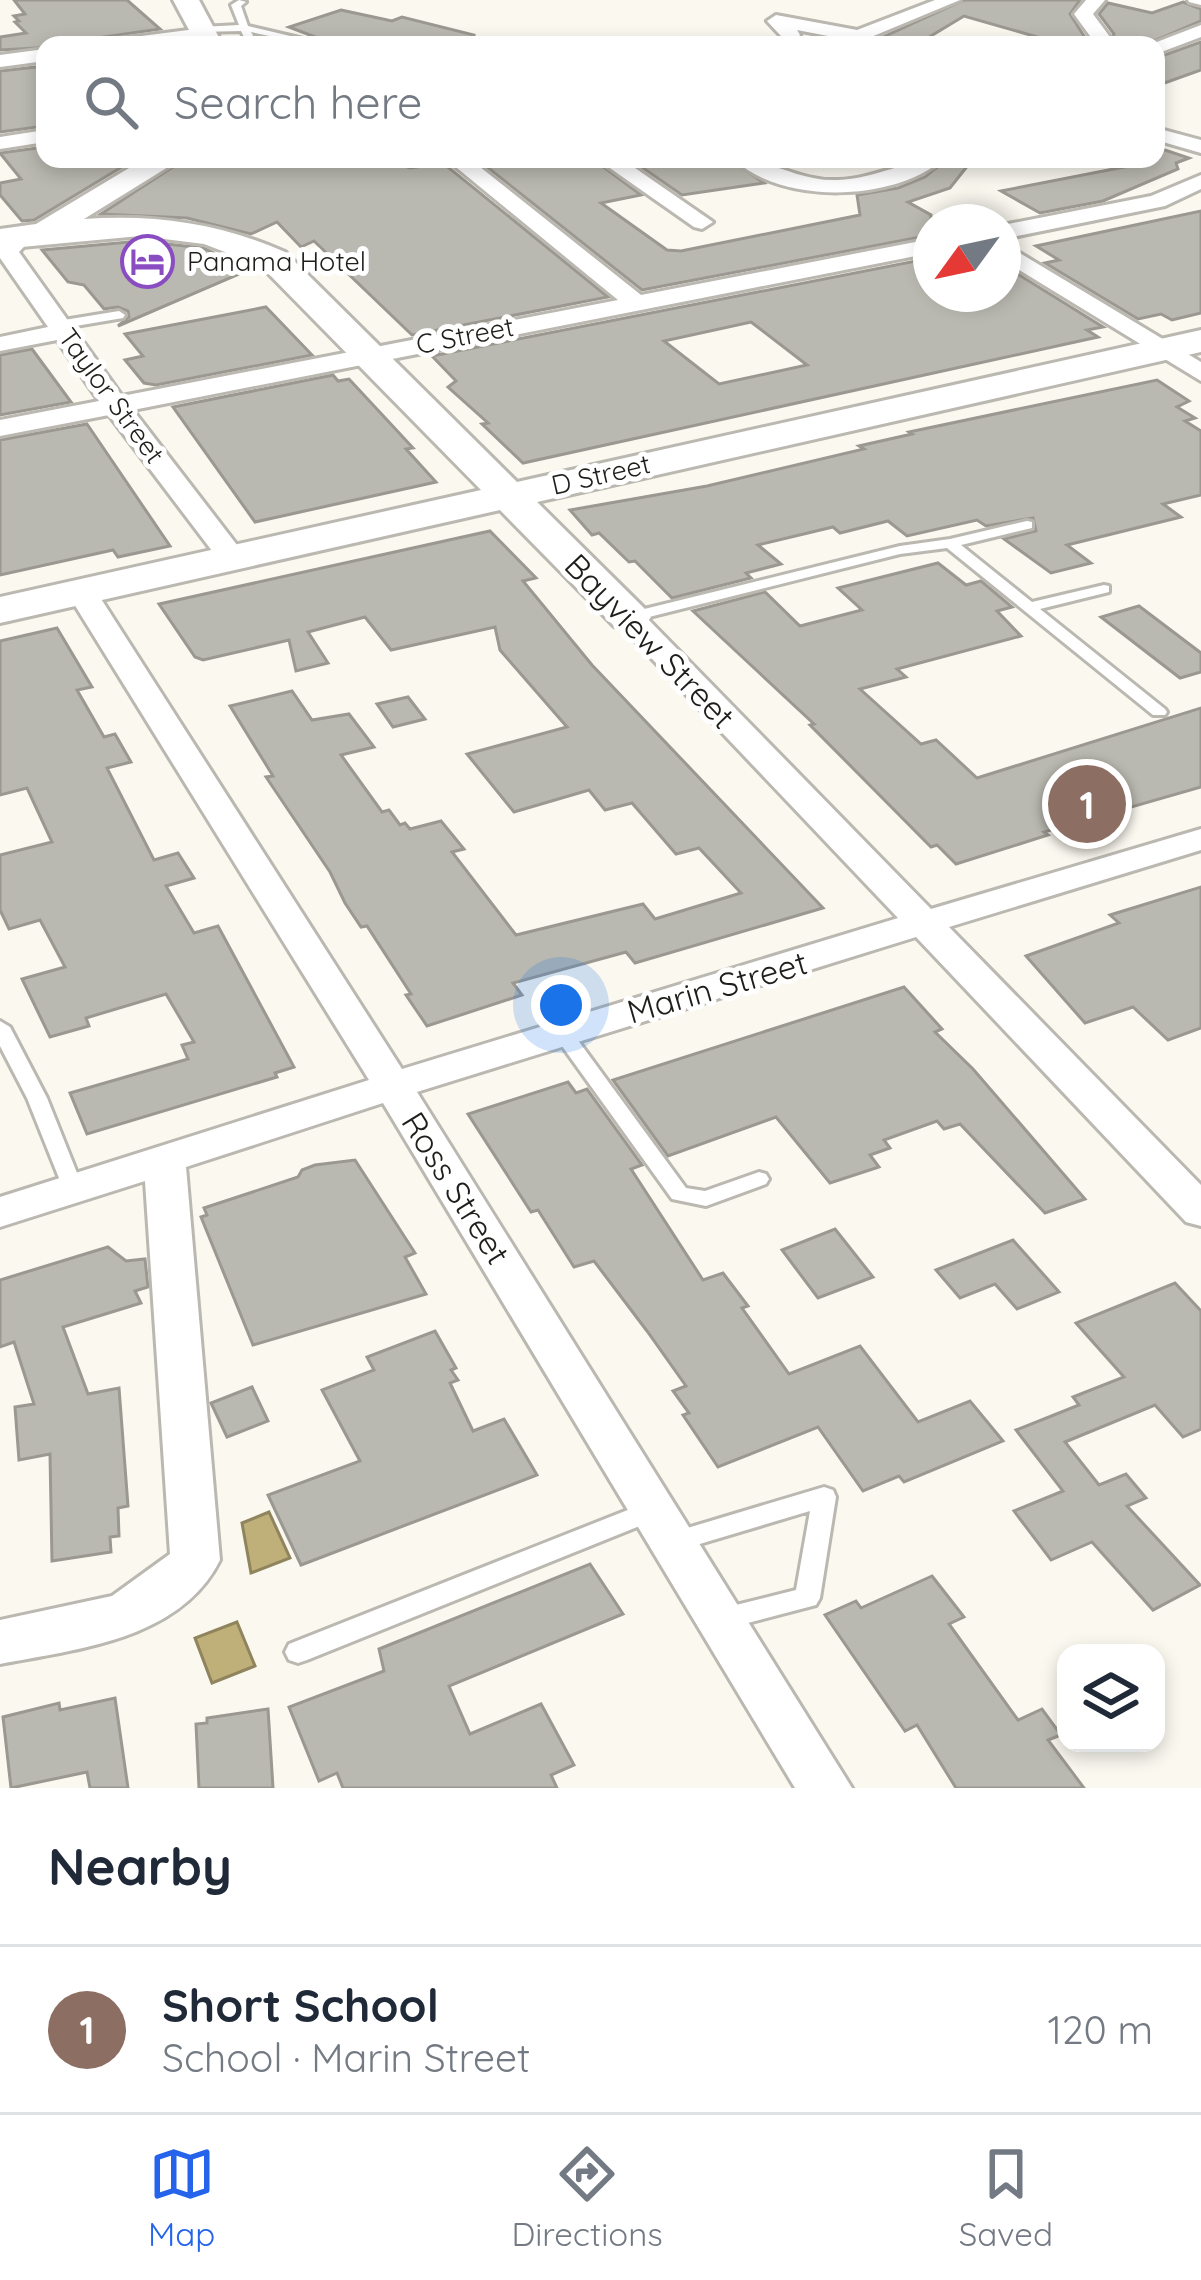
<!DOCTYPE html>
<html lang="en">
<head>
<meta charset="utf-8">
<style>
	:root { --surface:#fff; --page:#f6f6f7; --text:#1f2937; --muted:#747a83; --line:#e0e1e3; --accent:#2563eb }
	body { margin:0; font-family:Quicksand,sans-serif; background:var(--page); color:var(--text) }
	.controls { position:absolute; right:36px; bottom:36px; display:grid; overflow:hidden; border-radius:24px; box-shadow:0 6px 18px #0003 }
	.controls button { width:108px; height:108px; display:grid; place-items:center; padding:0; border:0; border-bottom:3px solid var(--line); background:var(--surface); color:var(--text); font:60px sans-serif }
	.compass { position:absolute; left:913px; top:204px; width:108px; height:108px; border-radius:50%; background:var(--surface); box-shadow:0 6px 18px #0003; rotate:237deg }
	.you { position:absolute; left:561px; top:1005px; width:42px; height:42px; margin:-30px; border:9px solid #fff; border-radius:50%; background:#1a73e8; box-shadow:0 0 0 18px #1a73e833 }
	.badge { display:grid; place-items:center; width:78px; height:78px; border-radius:50%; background:var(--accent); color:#fff; font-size:39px; font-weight:700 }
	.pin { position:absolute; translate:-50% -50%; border:6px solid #fff; box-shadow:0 3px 12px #0006 }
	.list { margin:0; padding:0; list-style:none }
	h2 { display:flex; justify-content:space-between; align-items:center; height:156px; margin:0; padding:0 48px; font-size:51px }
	h2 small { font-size:39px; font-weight:400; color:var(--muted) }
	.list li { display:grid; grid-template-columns:78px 1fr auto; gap:36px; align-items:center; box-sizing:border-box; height:168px; padding:0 48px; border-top:3px solid var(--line) }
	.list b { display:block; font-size:45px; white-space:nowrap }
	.list p { margin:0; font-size:39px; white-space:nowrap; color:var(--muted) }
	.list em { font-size:39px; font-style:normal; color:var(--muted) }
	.icon { flex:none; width:66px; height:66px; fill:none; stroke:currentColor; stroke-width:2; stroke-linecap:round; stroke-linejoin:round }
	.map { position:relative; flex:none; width:1201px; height:1788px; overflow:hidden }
	.search { position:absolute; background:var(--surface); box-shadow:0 6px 18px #0003; left:36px; right:36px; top:36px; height:132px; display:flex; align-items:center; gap:30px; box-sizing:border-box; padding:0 42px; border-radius:24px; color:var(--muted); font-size:45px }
	.sheet { height:324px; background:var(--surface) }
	nav { display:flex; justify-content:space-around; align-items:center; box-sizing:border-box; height:168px; border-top:3px solid var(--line); background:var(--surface); font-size:33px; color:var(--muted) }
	nav a { display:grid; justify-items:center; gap:6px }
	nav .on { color:var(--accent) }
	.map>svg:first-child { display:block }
	.water { fill:#bfb079; stroke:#8f845d; stroke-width:3 }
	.building { fill:#bab9b1; stroke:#9a9890; stroke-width:3; fill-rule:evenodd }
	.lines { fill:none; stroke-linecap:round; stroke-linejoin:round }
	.lane-casing { stroke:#bab8b0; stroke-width:6 }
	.street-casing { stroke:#bab8b0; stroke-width:6 }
	.secondary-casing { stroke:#bab8b0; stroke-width:6 }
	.lane { fill:#fff; fill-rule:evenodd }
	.street { fill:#fff; fill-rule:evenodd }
	.secondary { fill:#fff; fill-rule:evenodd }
	.labels { text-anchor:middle; stroke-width:10; stroke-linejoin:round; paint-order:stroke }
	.far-poi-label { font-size:27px; fill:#1f1e1b; stroke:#fff; text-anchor:start }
	.far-street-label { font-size:27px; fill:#1f1e1b; stroke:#fff }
	.street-label { font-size:33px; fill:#1f1e1b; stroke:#fff }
</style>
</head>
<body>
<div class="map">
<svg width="1201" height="1788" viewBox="0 0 1201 1788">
	<rect width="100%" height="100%" fill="#faf8ef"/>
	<g class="water">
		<path d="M269,1512L290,1558L251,1573L242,1523Z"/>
		<path d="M237,1622L255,1666L212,1683L195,1638Z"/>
	</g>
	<g class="building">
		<path d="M14,0H127L160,29L83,40L89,45L0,50V37L26,33L15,22L19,21L14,16L25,14Z"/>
		<path d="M964,0H1080L1070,14L1084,36L1076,45H1065L964,16L916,45H876L881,38Z"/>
		<path d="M1183,2L1201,9V21L1145,45H1108L1114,34L1099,14L1108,3L1152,13Z"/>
		<path d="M341,10L392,21L402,17L474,35L472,45H336L289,27Z"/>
		<path d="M1201,42V70L1156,86V58Z"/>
		<path d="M45,66V126L0,132V71Z"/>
		<path d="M45,147V159H135L34,220L22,221L0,195V183L21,179L0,153Z"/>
		<path d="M1156,147L1189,158L1176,163L1178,169L1103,201L1040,213L1001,191L1129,166L1111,161L1115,159H1156Z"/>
		<path d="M185,159H386L410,168L443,163L608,297L412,335L314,241L301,247L277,222L251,234L187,218L101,214Z"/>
		<path d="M477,159H593L641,195L601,203L667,250L681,251L860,215L857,195L898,188L925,177L947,159H973L950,188L908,202L931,215V235L642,290Z"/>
		<path d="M630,159H730L764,183L682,195Z"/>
		<path d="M1201,211V313L1172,320L1161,314L1138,319L1045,263L1059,260L1036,246Z"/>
		<path d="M140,241L203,248L214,253L204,258L244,272L118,326L129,317L128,311L118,307L104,309L84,285L68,282L42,250Z"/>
		<path d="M931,258V294H1003V271L1011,270L1103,327L1087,330L1098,337L523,463L482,424L488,423L448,387L456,381L432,356ZM751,322L807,365L719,384L664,341Z"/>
		<path d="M266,307L312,355L156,385L144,383L125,360L143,356L125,334Z"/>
		<path d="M32,349L71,402L0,415V355Z"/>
		<path d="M333,375L338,381L349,379L413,448L406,449L436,482L255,522L173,407Z"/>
		<path d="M1157,380L1189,401L1177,407L1195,418L1185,421L1201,431V495L1163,504L1181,517L1067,545L1091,563L1051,573L1004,539L1036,531L1033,518L986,526L977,520L907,536L888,521L840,533L833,527L758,545L781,564L746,573L751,578L672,598L635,561L629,562L599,533L592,535L570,510L707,486L864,449L859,446L912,434L909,432Z"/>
		<path d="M87,424L170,546L118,557L113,550L0,575V440Z"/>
		<path d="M490,531L536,578L523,581L592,665L823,908L635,963L626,952L513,983L522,995L427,1026L406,995L411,994L367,926L361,927L345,903L330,872L266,777L273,776L230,706L292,691L312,720L349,714L374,747L341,755L382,812L389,810L400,825L405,823L410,829L441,821L464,849L452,852L516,935L643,904L655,919L741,893L699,848L676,854L632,803L605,810L589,790L514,812L467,754L567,727L500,650L495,627L391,650L365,617L308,632L328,663L296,671L289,640L203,660L195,657L159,604Z"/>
		<path d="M938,563L966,585L981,581L1012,607L997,611L1021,636L897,669L906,677L860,689L921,744L936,740L977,778L1201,708V787L1044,832L1048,835L956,864L937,845L931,847L810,725L814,724L693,611L765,592L800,626L862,610L838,588Z"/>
		<path d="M1139,606L1201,653V672L1180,678L1101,617Z"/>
		<path d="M57,628L92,687L77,690L104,737L115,734L131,762L107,768L154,860L178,853L194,878L166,886L194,933L218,926L294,1067L275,1073L277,1077L87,1134L70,1093L188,1059L182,1045L194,1042L166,994L86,1018L89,1026L50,1037L22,979L65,967L40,920L9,929L0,910V855L52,842L27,788L0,795V641Z"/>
		<path d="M408,697L425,719L393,727L377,704Z"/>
		<path d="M1201,887V1028L1168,1040L1133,1007L1085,1023L1026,956L1119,923L1110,915Z"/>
		<path d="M904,987L942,1029L935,1032L973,1069L1085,1199L1045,1213L960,1124L944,1129L937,1121L884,1140L890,1148L870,1155L879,1167L830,1183L776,1117L668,1156L613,1080Z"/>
		<path d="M568,1082L576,1093L587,1089L642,1165L631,1169L703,1280L723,1273L748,1306L742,1308L789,1374L860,1346L918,1422L970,1401L1003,1441L904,1482L899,1476L863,1491L818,1427L718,1467L683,1415L689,1413L673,1391L686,1386L647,1331L594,1261L574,1267L538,1210L531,1212L468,1114Z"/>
		<path d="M355,1160L415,1253L405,1257L426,1294L253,1345L201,1217L207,1215L204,1208L298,1177L302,1170L315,1165Z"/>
		<path d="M835,1229L873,1277L818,1298L782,1250Z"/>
		<path d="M1013,1240L1059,1292L1017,1309L995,1284L960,1298L936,1270Z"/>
		<path d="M108,1247L126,1261L145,1259L148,1287L135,1291L141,1303L63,1327L88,1394L119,1388L128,1506L118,1508L119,1536L110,1537L111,1552L52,1561L50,1454L19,1460L15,1407L34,1404L14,1342L0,1347V1280Z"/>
		<path d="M1175,1283L1201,1311V1429L1183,1437L1155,1405L1065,1442L1099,1485L1126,1474L1146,1498L1127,1506L1200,1585L1153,1610L1092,1542L1051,1560L1014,1511L1063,1491L1016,1430L1079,1405L1073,1397L1124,1377L1076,1323Z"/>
		<path d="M435,1331L456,1368L451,1370L458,1380L450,1383L473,1431L504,1419L537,1475L301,1565L268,1495L360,1461L322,1390L374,1370L367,1357Z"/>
		<path d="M252,1387L268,1421L227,1437L211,1403Z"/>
		<path d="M590,1564L623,1614L449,1686L470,1734L541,1704L574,1765L551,1775L557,1788H343L337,1773L319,1781L289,1707L384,1671L379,1649Z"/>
		<path d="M932,1576L964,1617L949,1624L1018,1720L1042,1709L1061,1735L1048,1740L1084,1788H956L917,1725L905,1731L825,1615L856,1601L861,1608Z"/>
		<path d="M115,1698L128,1788H90L87,1772L11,1788L3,1717L59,1703L60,1710Z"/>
		<path d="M268,1709L273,1788H199L196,1724L207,1723V1718Z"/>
	</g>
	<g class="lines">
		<defs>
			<g id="lane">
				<path d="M239,0L246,2L241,6L248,26L329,45H311L251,32L258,45H248L241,31L198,32L201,27L239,25L231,5Z"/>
				<path d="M1188,0H1201V5L1189,2Z"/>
				<path d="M119,311L125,315L123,318L58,329L52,325L58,321Z"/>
				<path d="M1027,521L1032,522V528L961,545L1032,602L1104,585L1109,586V592L1040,609L1165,709L1167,712L1165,715H1153L947,548L900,554L629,622L621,617L624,614L900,546L950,539Z"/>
				<path d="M0,1021L10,1027L47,1098L83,1188L80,1193H66L63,1188L27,1098L0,1046Z"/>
				<path d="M562,1026L569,1028L686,1188L705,1191L759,1172L766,1174L769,1179L766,1184L706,1206L672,1199L552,1032Z"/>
				<path d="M824,1487L833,1490L836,1497L820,1598L816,1605L721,1630L712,1627L708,1619L712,1611L796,1590L810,1511L673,1552L664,1549L661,1542L664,1535Z"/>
				<path d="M653,1500L662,1503L665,1510L662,1517L307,1660L298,1663L289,1660L285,1652L289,1644Z"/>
			</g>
			<g id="street">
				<path d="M935,0H960L859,42L797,30L800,35L793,45H775L781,36L767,21L776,15L857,30Z"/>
				<path d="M1086,0H1105L1093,14L1110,37L1102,45H1081L1090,36L1074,14Z"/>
				<path d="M1201,25V37L1156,54V45H1149Z"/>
				<path d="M204,28L213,34L211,38L162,45H109L118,39Z"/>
				<path d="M45,49V61L0,67V55Z"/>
				<path d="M1156,128L1201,140V153L1156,140Z"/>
				<path d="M45,130V142L0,149V137Z"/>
				<path d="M446,159H470L641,295L931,239V253L133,410L247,558L232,567L222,564L109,415L0,436V420L99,401L57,340L0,351V337L48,327L0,258V245L24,228L35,235L19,252L122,396L618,300Z"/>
				<path d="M597,159H622L713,222L702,229L694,227Z"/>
				<path d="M734,159C771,159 800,182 838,180C875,179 906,159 943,159C895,202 781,205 734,159Z"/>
				<path d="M1201,175V189L1165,206L1003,239V225L1151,196Z"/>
				<path d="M1003,243L1201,362V381L1003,260Z"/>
				<path d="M81,582L96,591L402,1069L898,918L618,623L614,617L618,611H640L931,909L1201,829V850L949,927L1201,1185V1226L1186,1222L916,937L417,1092L852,1788H795L383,1103L186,1167L220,1560C180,1640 77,1649 0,1664V1620L112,1596L170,1554L145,1181L0,1227V1197L369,1080L66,591Z"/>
			</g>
			<g id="secondary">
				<path d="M173,0H199L223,45H197Z"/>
				<path d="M144,159H181L84,219C154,214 220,223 285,252L517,482L1201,330V352L537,502L644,608L651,617L644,626L629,630L614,626L500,510L0,623V597L481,490L261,266L204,244L140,236L0,249V229L36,224Z"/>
			</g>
		</defs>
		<use href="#lane" class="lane-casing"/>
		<use href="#street" class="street-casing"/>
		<use href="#secondary" class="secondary-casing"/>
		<use href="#lane" class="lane"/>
		<use href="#street" class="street"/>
		<use href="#secondary" class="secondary"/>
	</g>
	<defs>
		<symbol id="hotel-ring" viewBox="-11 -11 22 22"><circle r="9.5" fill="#fff" stroke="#894cc1" stroke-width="1.5"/><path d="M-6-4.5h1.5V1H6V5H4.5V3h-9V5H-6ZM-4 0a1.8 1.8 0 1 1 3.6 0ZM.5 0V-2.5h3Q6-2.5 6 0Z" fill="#894cc1"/></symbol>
	</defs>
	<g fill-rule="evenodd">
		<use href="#hotel-ring" x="118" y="232" width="59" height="59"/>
	</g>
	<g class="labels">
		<g class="far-poi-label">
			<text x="187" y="271">Panama Hotel</text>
		</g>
		<g class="far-street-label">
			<text transform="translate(465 336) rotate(-11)" y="9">C Street</text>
			<text transform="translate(111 396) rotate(54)" y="9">Taylor Street</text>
			<text transform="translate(601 475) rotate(-13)" y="9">D Street</text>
		</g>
		<g class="street-label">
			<text transform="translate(650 641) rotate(46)" y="12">Bayview Street</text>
			<text transform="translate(717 987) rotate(-16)" y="12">Marin Street</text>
			<text transform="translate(456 1188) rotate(58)" y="12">Ross Street</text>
		</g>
	</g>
</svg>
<div class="controls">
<button><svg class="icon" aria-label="layers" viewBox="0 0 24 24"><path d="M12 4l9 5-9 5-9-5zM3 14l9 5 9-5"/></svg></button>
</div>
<svg class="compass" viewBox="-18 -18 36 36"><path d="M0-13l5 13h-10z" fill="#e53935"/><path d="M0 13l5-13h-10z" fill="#747a83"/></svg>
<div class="you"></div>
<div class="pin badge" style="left:1087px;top:804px;background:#8d6e63">1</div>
<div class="search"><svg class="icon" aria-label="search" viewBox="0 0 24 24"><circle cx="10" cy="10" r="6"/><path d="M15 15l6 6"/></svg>Search here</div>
</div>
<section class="sheet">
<h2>Nearby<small></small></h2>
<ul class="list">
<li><span class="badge" style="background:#8d6e63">1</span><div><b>Short School</b><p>School · Marin Street</p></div><em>120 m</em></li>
</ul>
</section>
<nav>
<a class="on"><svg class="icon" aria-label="map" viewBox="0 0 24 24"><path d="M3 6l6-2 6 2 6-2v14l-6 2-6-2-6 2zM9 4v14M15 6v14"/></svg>Map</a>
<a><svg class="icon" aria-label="directions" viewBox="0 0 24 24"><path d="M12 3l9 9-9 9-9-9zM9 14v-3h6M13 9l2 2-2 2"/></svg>Directions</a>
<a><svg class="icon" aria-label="saved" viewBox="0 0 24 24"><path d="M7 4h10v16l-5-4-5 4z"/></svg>Saved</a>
</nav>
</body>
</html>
